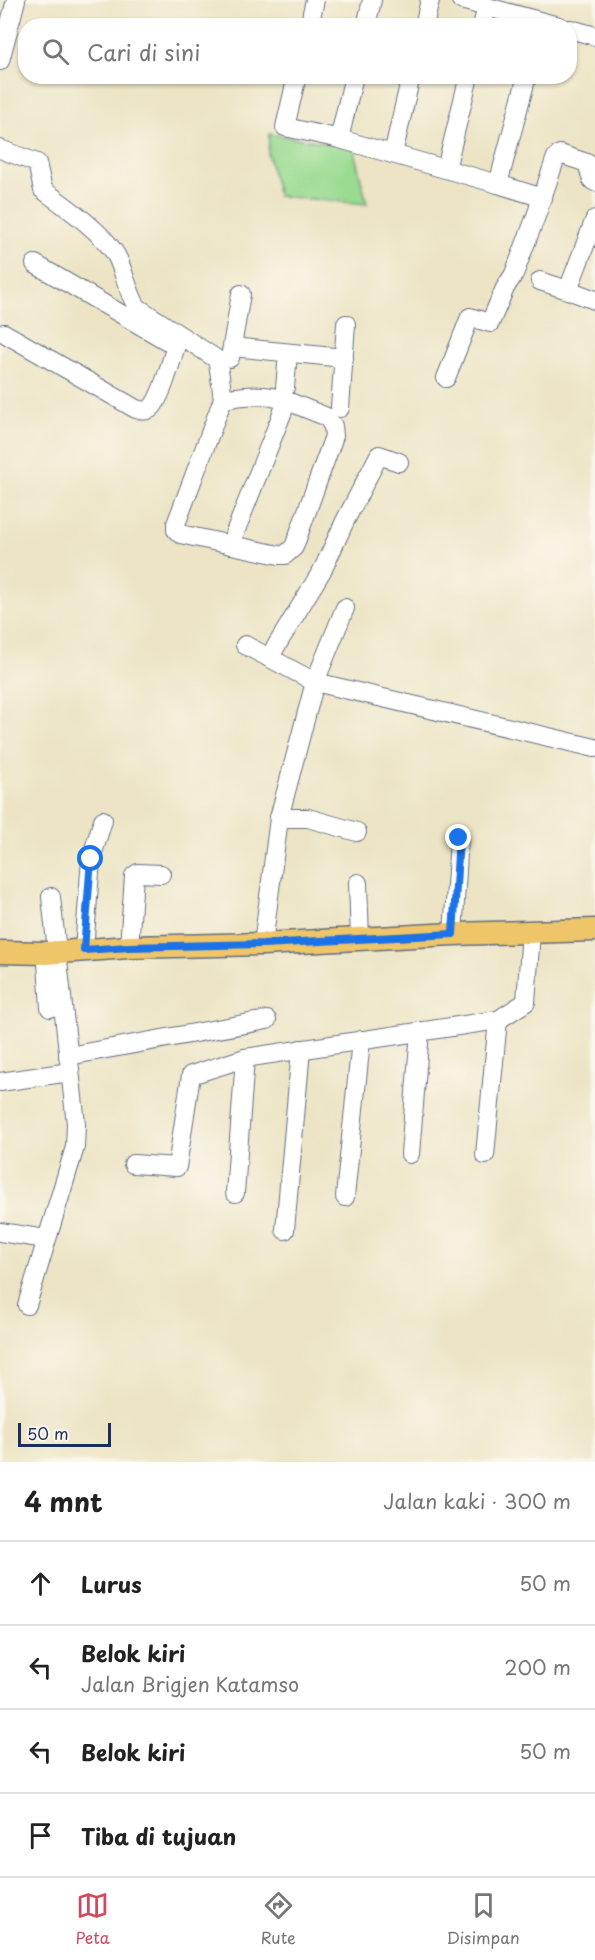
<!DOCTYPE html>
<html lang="id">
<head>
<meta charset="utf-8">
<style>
	:root { --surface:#fff; --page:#f2f2f2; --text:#222; --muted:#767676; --line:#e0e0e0; --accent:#d1495b }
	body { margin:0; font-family:"Playpen Sans",sans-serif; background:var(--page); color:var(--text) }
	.scale { position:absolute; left:18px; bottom:15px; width:93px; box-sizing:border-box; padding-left:6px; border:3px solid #1b2f5e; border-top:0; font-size:16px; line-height:21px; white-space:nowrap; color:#1b2f5e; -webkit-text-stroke:4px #fbf7ec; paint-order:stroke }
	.stop { position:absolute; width:18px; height:18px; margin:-14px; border:4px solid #1a73e8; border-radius:50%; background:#fff }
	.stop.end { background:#1a73e8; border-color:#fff; box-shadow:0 2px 6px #0008 }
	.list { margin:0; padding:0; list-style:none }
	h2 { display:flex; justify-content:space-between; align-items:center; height:78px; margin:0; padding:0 24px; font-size:26px }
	h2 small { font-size:20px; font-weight:400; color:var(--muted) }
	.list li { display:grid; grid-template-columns:39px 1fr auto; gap:18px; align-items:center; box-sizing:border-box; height:84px; padding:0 24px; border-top:2px solid var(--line) }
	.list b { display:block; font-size:22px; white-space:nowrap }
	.list p { margin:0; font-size:20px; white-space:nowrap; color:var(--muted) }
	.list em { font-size:20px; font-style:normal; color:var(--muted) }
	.icon { flex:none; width:33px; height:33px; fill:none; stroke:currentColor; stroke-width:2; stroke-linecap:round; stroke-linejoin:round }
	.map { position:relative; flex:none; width:595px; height:1462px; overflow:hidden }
	.search { position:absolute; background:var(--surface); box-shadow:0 2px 4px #0004; left:18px; right:18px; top:18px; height:66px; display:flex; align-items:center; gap:15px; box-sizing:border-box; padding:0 21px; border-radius:24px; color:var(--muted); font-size:22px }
	.sheet { height:414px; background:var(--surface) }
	nav { display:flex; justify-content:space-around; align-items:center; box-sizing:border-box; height:84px; border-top:2px solid var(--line); background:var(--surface); font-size:16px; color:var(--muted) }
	nav a { display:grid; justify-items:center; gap:3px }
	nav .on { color:var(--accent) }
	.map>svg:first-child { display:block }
	.green { fill:#9adb91; stroke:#5a8578; stroke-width:1.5 }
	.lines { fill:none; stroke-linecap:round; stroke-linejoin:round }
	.minor-casing { stroke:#646e82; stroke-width:20 }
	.major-casing { stroke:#646e82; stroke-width:25 }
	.minor { stroke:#fff; stroke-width:18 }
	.major { stroke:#eec569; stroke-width:22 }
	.route { stroke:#1a73e8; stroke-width:8 }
</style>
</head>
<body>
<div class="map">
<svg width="595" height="1462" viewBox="0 0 595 1462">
	<rect width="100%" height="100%" fill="#fbf7ec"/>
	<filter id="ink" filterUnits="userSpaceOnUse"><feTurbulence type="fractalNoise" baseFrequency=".0167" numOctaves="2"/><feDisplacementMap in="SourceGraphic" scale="12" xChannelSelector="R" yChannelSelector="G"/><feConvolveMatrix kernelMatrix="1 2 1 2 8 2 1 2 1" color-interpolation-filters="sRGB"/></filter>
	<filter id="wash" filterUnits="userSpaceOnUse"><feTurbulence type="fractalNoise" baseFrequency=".008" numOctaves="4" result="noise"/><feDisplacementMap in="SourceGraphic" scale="24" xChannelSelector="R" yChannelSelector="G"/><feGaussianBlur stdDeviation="1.35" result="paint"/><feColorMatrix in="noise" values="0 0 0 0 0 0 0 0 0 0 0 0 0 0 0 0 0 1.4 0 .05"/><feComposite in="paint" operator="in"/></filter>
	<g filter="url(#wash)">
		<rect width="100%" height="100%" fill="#ece4c4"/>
		<path class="green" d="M269,134L353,147L367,204L278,196L268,155Z"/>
	</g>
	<g filter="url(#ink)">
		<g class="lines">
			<defs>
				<g id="minor">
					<path d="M461,0L558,26"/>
					<path d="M309,26L315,0"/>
					<path d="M366,26L372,0"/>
					<path d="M424,26L430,0"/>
					<path d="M482,26L487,7"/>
					<path d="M570,29L595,36"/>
					<path d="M0,61L16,0"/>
					<path d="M297,76L285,127L336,138L340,135L354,76"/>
					<path d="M527,76L498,184L543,198"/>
					<path d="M336,138L498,184"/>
					<path d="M0,149L37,163L43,190C65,206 107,235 118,259C125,275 128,292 137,307L215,358L218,362L223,399L176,524V530L180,534L279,555H285L294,547L334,436L333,426L327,417L287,401"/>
					<path d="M393,154L411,76"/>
					<path d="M446,169L469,76"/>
					<path d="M595,219L568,290L595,300"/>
					<path d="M35,264L176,346"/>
					<path d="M540,281L568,290"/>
					<path d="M4,333L136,409C141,410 145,412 150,409C162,400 174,351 179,335"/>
					<path d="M232,347L344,358"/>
					<path d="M230,358L241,294"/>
					<path d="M446,378L470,317L490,323L505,288L514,274L536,216L556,157L560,154L587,163L592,180L595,182"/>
					<path d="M285,388L288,353"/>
					<path d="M223,399C246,395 265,393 287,401L230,545"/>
					<path d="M340,408L346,324"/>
					<path d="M245,645L315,682L345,608"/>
					<path d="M269,658L323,569L345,521L379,455L399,462"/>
					<path d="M279,818H308L357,832"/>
					<path d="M358,883L360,939"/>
					<path d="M453,934L459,838"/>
					<path d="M263,944L279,818L315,682L595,748"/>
					<path d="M129,947L134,876L138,873L161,874"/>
					<path d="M84,950L91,859L103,820"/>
					<path d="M47,963L50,1008"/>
					<path d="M68,1056L267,1020"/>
					<path d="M0,1082L70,1072"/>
					<path d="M410,1154L420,1031"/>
					<path d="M485,1155L498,1020"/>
					<path d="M133,1164L177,1167L191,1075L245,1058L498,1020L526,1002L531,931"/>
					<path d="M235,1193L245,1058"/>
					<path d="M345,1197L361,1040"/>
					<path d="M285,1230L301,1049"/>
					<path d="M0,1232L46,1239"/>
					<path d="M27,1305L75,1147L76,1124L51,897"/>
				</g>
				<path id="major" d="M0,952L46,953L129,947L263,944L453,934L595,930"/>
			</defs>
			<use href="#minor" class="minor-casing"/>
			<use href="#major" class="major-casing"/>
			<use href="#minor" class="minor"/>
			<use href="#major" class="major"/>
		</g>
	</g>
	<g class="lines" filter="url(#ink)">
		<path class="route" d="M91,859L84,950L129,947L263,944L453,934L459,838"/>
	</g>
</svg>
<div class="scale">50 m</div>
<div class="stop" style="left:91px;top:859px"></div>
<div class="stop end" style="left:459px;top:838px"></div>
<div class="search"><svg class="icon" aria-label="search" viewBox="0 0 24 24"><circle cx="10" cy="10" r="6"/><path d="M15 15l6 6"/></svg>Cari di sini</div>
</div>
<section class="sheet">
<h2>4 mnt<small>Jalan kaki · 300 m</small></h2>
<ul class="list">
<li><svg class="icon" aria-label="ahead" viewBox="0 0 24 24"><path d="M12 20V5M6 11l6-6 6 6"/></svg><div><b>Lurus</b></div><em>50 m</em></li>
<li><svg class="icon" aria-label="left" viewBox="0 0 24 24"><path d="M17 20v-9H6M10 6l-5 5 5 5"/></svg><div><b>Belok kiri</b><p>Jalan Brigjen Katamso</p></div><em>200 m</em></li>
<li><svg class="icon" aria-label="left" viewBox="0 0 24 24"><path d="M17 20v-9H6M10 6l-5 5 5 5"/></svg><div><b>Belok kiri</b></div><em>50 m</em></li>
<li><svg class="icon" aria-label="arrive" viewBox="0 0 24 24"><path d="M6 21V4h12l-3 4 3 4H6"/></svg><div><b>Tiba di tujuan</b></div></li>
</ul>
</section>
<nav>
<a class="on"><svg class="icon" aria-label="map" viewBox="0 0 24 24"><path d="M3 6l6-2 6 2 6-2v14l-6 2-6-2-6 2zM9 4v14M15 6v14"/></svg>Peta</a>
<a><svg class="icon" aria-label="directions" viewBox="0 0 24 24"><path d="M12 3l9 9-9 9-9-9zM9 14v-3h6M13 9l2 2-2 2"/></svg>Rute</a>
<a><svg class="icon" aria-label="saved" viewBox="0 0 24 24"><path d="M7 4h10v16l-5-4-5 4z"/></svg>Disimpan</a>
</nav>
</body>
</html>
